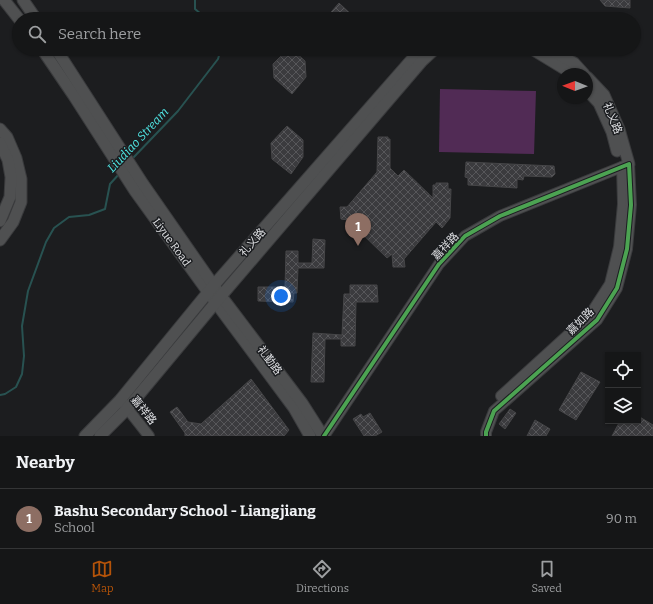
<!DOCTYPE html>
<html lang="en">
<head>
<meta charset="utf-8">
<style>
	:root { --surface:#151617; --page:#1e1f20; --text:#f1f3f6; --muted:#9d9fa1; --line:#343536; --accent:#b45309 }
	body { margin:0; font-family:Bitter,"Noto Sans SC",serif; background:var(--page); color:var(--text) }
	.controls { position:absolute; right:12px; bottom:12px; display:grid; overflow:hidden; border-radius:0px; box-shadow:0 1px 3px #0004 }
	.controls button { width:36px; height:36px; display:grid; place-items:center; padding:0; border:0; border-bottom:1px solid var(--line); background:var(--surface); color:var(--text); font:20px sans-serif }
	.compass { position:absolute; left:557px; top:68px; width:36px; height:36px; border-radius:50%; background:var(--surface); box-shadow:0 1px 3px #0004; rotate:271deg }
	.you { position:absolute; left:281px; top:296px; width:14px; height:14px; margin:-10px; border:3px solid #fff; border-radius:50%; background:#1a73e8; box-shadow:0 0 0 6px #1a73e833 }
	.badge { display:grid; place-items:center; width:26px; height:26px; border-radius:50%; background:var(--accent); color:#fff; font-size:13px; font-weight:700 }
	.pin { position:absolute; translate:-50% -33px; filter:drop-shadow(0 1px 2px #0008) }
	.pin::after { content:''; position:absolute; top:21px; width:14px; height:12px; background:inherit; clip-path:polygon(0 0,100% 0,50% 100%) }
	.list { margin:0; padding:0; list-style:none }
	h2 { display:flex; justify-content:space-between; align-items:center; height:52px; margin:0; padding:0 16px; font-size:17px }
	h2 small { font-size:13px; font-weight:400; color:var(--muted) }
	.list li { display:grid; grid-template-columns:26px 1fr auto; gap:12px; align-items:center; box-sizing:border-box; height:60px; padding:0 16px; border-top:1px solid var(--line) }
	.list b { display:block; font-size:15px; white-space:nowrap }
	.list p { margin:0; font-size:13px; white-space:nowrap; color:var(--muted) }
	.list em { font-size:13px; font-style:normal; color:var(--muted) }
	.icon { flex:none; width:22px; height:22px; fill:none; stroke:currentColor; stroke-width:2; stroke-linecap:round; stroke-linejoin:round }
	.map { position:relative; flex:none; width:653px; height:436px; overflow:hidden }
	.search { position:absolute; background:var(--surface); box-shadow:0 1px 3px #0004; left:12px; right:12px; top:12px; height:44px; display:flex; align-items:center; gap:10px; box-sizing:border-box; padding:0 14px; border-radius:22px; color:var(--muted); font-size:15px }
	.sheet { height:112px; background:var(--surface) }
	nav { display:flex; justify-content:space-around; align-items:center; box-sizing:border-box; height:56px; border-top:1px solid var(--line); background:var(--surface); font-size:11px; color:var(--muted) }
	nav a { display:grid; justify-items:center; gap:2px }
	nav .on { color:var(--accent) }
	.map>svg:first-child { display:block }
	.pitch { fill:#512b55 }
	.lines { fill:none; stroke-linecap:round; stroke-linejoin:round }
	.stream { stroke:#285251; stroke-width:2 }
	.building { fill:url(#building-cross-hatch); stroke:#464648 }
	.tertiary-casing { stroke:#3a3b3d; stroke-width:12 }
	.secondary-casing { stroke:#3a3b3d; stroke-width:13 }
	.tertiary { stroke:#4f5051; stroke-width:10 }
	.secondary { stroke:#4f5051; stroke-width:11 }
	.cycleway-casing { stroke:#1b1d20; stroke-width:6 }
	.cycleway { stroke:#4ca352; stroke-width:4 }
	.labels { text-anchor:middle; stroke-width:3; stroke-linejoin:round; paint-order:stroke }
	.street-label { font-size:11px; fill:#e0e1e4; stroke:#1b1d20 }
	.water-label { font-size:12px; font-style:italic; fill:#50e5e3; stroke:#1b1d20 }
</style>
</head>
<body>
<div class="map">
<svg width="653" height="436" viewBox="0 0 653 436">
	<defs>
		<pattern id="building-cross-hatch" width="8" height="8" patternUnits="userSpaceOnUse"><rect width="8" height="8" fill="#3b3b3e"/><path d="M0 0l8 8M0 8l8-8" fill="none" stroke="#57575a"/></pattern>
	</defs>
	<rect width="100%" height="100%" fill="#1c1d1f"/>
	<path class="pitch" d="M440,89L536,91L534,154L439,152Z"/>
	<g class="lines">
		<g class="stream">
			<path d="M195,0V9L207,19"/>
			<path d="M132,159L178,111L218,59L221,49"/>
			<path d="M0,395L5,394L16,387L22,374L24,356L22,326L28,291L46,242L54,228L69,217L89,215L105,209L110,184L120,173"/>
		</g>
	</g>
	<g class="building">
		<path d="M600,0H630V8L605,6Z"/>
		<path d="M339,3L356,19H325Z"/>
		<path d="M288,49H292L305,61L306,77L292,94L274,78L273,64Z"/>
		<path d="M287,126L303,140V157L291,174L272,159L271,143Z"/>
		<path d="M378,137H388V139H390V168L398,176L404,170L433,198V185H436V183H448V189H451L450,218L442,228L436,222L404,259L405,267H393L392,254L387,258L348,220L341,219L340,207H347L377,172Z"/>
		<path d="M466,162L554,166L555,174L552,177L524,176L523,180L517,179V188L468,185V178L465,177Z"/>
		<path d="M313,239L325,240L324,268H298L297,293H294L293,302L258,301V287H285L286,251H298V263H312Z"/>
		<path d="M350,285H377L378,302H356L355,346H341V339H325L324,382H311L313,333L342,335L344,294H350Z"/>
		<path d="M581,372L600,382L576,420L559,410Z"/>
		<path d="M251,379L289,430L284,436H185V433L170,412L177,407L188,422L201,424Z"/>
		<path d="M510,409L516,413L505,429L499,424Z"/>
		<path d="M370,413L382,432L375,436H364L353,419L361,414L363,417Z"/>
		<path d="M638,416L653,425V436H612L620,421H638Z"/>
		<path d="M535,420L550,429L546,436H527Z"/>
	</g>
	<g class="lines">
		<defs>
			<g id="tertiary">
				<path d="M501,396L590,315L610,284L619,247L623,204L622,167"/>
				<path d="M123,403L149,436"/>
				<path d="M324,436L439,264L465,236L500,216L629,164L631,205L627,249L617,288L597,320L494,411L486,432V436"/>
			</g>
			<g id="secondary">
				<path d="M4,0L19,19"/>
				<path d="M23,0L36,19"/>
				<path d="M42,49L74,96L135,191L216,303L294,408L310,436"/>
				<path d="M56,49L143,184L221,296L302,403L323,436"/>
				<path d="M532,49L573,74"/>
				<path d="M549,49L574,63L584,74"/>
				<path d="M587,77L604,95L619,129L629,164"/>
				<path d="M587,90L599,103L612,132L617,151"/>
				<path d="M0,129L7,137L16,158L21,179V202L13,222L0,240"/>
				<path d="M0,143L8,160L11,177L10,197L0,221"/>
				<path d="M85,436L120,400L214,285L421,49"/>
				<path d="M100,436L127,409L221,296L422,61L435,49"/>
			</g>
		</defs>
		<use href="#tertiary" class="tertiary-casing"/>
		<use href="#secondary" class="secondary-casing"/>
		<use href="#tertiary" class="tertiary"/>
		<use href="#secondary" class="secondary"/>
		<defs>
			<path id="cycleway" d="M324,436L439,264L465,236L500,216L629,164L631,205L627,249L617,288L597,320L494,411L486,432V436"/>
		</defs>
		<use href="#cycleway" class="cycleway-casing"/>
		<use href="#cycleway" class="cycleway"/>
	</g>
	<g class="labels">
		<g class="street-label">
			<text transform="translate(613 118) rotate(68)" y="4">礼义路</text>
			<text transform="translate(172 242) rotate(54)" y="4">Liyue Road</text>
			<text transform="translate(252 242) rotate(-49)" y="4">礼义路</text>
			<text transform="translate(445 246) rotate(-47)" y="4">嘉祥路</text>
			<text transform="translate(580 321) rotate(-45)" y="4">嘉如路</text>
			<text transform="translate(270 360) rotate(53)" y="4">礼勤路</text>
			<text transform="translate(144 410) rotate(51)" y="4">嘉祥路</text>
		</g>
		<g class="water-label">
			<text transform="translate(138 140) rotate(-47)" y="4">Liudiao Stream</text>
		</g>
	</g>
</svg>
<div class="controls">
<button><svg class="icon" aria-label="locate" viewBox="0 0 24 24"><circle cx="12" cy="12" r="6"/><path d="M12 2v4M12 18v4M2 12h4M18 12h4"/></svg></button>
<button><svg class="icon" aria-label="layers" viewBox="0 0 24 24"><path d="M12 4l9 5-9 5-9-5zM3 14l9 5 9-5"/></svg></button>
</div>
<svg class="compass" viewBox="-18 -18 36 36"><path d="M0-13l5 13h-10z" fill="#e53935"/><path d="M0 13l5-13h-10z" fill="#9d9fa1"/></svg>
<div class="you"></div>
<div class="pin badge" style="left:358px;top:246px;background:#8d6e63">1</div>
<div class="search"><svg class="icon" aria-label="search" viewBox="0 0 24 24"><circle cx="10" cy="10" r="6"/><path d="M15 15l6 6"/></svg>Search here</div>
</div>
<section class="sheet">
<h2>Nearby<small></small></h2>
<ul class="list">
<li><span class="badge" style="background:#8d6e63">1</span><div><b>Bashu Secondary School - Liangjiang</b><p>School</p></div><em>90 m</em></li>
</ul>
</section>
<nav>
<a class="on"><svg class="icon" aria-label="map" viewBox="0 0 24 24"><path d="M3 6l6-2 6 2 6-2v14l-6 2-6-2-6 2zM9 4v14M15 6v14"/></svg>Map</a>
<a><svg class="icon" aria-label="directions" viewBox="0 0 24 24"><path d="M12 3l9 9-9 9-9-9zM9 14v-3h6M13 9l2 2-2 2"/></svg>Directions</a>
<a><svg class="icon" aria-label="saved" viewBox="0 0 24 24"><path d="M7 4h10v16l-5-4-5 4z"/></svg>Saved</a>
</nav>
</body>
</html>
